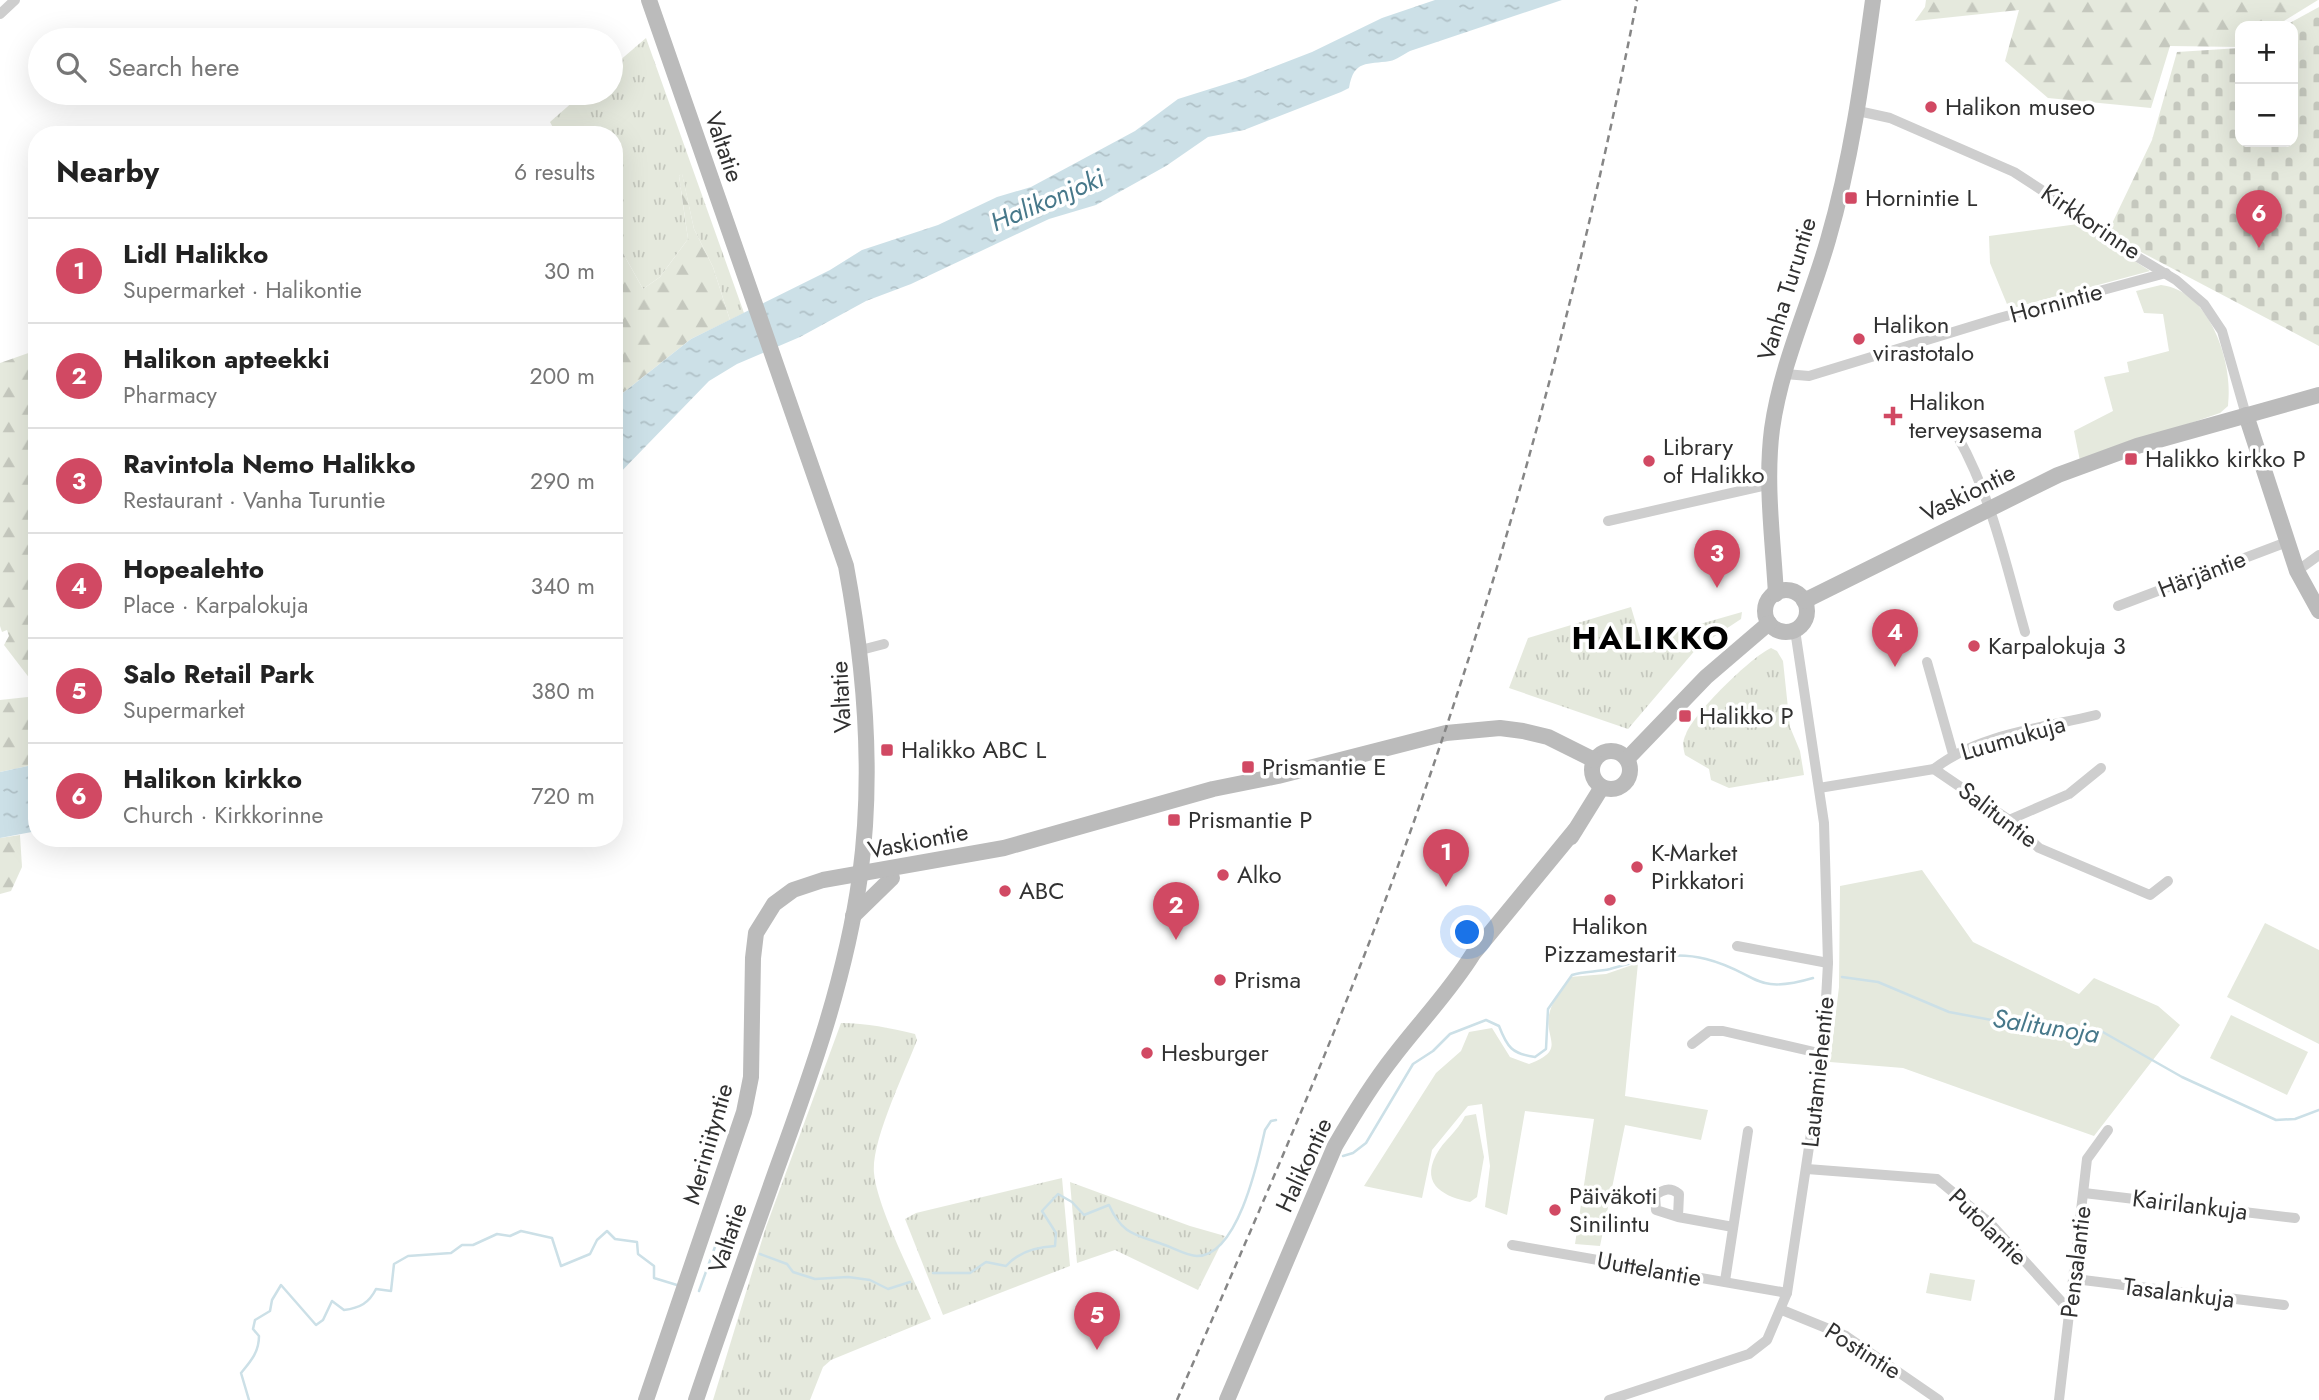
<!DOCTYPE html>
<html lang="en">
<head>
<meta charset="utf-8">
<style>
	:root { --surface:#fff; --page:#f2f2f2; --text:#222; --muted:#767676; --line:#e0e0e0; --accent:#d14963 }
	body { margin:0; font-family:Jost,sans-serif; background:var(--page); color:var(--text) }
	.controls { position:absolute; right:21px; top:21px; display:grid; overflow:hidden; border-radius:14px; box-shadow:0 7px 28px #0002 }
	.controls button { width:63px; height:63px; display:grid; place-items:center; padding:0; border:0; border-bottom:2px solid var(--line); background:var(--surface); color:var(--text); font:35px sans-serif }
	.you { position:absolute; left:1468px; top:933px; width:24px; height:24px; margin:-18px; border:5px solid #fff; border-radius:50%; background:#1a73e8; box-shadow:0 0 0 10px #1a73e833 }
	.badge { display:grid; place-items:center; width:46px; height:46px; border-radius:50%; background:var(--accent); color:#fff; font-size:23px; font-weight:700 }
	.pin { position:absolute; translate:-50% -58px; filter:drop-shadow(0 2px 4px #0008) }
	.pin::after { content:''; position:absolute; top:37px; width:24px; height:21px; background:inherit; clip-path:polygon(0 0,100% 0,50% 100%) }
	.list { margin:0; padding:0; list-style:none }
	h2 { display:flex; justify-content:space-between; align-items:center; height:91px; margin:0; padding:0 28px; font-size:30px }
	h2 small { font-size:23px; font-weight:400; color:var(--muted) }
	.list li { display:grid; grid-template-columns:46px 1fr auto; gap:21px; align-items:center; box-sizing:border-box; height:105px; padding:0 28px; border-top:2px solid var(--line) }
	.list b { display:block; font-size:26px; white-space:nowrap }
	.list p { margin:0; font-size:23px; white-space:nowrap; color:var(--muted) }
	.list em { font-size:23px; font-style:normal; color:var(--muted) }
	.icon { flex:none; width:38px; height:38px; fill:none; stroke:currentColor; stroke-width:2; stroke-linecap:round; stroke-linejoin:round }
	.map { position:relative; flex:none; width:2319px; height:1400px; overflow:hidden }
	.search { position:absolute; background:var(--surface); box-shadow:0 7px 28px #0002; left:28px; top:28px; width:595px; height:77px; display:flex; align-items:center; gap:18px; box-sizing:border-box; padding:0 24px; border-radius:38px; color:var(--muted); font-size:26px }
	.panel { position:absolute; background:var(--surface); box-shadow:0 7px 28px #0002; left:28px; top:126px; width:595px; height:721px; border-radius:28px }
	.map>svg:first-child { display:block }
	.grass { fill:url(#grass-tufts) }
	.forest { fill:url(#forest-firs) }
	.cemetery { fill:url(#cemetery-stones) }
	.park { fill:#e5e9dd }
	.water { fill:url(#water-ripples) }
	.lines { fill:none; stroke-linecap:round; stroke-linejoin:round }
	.stream { stroke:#cce0e7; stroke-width:2.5 }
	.street { stroke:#cecece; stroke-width:10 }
	.secondary { stroke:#bbb; stroke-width:16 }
	.rail { stroke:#868686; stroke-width:2.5; stroke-dasharray:7 5; stroke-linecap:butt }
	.poi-dot { fill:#d14963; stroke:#fff; stroke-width:2.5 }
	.labels { text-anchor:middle; stroke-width:7; stroke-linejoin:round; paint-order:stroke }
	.poi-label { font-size:24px; fill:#313131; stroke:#fff; text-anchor:start }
	.street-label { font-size:24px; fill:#313131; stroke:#fff }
	.water-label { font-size:26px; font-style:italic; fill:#47788a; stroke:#fff }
	.district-label { font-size:32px; font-weight:bold; letter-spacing:2px; fill:#000; stroke:#fff }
</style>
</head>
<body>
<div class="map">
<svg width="2319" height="1400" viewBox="0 0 2319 1400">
	<defs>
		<pattern id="grass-tufts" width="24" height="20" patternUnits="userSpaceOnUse" patternTransform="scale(1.75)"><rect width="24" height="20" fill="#e5e9dd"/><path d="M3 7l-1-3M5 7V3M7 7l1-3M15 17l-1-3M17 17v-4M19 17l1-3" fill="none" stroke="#c5c8be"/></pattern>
		<pattern id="forest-firs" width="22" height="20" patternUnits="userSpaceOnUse" patternTransform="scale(1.75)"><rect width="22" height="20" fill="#e5e9dd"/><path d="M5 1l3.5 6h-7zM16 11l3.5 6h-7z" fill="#c5c8be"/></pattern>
		<pattern id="cemetery-stones" width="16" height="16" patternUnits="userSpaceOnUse" patternTransform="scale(1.75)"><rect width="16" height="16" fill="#e5e9dd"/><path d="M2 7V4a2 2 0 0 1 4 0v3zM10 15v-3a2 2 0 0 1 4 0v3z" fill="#c5c8be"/></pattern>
		<pattern id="water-ripples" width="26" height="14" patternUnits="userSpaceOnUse" patternTransform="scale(1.75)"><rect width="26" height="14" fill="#cce0e7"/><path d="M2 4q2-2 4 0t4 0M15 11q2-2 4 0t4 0" fill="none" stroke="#b0c1c7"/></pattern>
	</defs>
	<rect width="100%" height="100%" fill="#fff"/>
	<g class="grass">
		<path d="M646,38L744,313L730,320L713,267L694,229L682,174L679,176L688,239L660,277L643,289L614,237V135H557L550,122L583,93H611V68Z"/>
		<path d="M1631,607L1641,641L1742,612L1741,619L1697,648L1628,729L1509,688L1528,638Z"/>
		<path d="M1771,648L1777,651L1783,661L1790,727L1800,751L1804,775L1729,788L1711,780L1709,769L1685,755C1683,747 1682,742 1686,734C1694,713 1751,657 1771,648Z"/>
		<path d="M841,1023C867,1023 890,1028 915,1034L917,1040C905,1072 871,1141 874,1173C877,1208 916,1283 931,1319L831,1360L823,1367L810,1400H713L766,1227Z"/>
		<path d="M1062,1178L1070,1266L943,1315L905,1219L916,1213Z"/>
		<path d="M1070,1182L1190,1226L1225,1236L1198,1290L1115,1250L1077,1263Z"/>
	</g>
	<g class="forest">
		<path d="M1926,0H2318L2276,26H2240V47L2170,46L2151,108L2048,98L2005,61L2019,10L1915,21L1925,7Z"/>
		<path d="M682,173L694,229L713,267L730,320L691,339L614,400V237L643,289L660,277L688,239L679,176Z"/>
		<path d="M37,350V688L4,645L9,636L7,630L2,632L0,626V363Z"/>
		<path d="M37,696V764L0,772V700Z"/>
		<path d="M20,835L22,867L11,891L0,894V838Z"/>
	</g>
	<path class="cemetery" d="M2319,7V346L2107,234L2152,140L2177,52L2240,48V142H2293V26H2284Z"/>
	<g class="park">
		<path d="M2078,224L2150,271L2009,309L1990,263L1989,236Z"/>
		<path d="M2161,285C2210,290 2234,364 2228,406L2220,413L2080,461L2074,431L2113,411L2104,377L2129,372L2127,362L2169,351L2163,314L2144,313L2136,291Z"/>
		<path d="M1922,870L1973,942L2079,994L2094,978L2158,1006L2180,1025L2094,1136L1903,1068L1830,1062L1839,987L1840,886Z"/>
		<path d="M2265,923L2319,950V1044L2227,997Z"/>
		<path d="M1638,963L1625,1096L1708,1110L1701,1140L1625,1125L1600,1246L1575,1244L1594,1119L1525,1111L1507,1215L1485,1207L1490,1166L1482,1104L1468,1106L1432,1150L1422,1198L1364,1186L1436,1073L1461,1051L1469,1032L1492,1028L1510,1057L1529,1064C1569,1049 1542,1039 1550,1011C1553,1000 1564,987 1570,977L1606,974Z"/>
		<path d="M2231,1015L2308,1052L2287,1095L2210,1058Z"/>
		<path d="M1476,1114L1484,1157L1477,1197L1470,1202C1446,1197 1420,1186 1436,1155C1443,1141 1458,1131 1465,1116Z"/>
		<path d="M1930,1273L1975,1280L1971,1301L1926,1293Z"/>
	</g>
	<g class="water">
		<path d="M1435,0H1562L1410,51C1404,54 1396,60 1390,61C1367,65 1354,59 1349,88L1341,92L1244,130L1208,137L1166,166L1096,205L1049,219L911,284L866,301L800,337L737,364L709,381L614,479V400L691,339L830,270L862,250L938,225L997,197L1031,187L1135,131L1178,99L1245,78L1312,52L1382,18Z"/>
		<path d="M37,764V831L0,838V772Z"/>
	</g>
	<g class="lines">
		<g class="stream">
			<path d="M1842,977L1878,982L1949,1012L1997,1021L2101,1031L2182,1077L2276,1120L2295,1119L2319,1110"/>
			<path d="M1343,1156L1353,1153L1366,1143L1413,1064L1433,1051L1450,1034L1486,1020L1499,1026C1507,1047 1512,1054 1535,1057L1546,1049L1548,1009L1572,975C1584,971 1597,972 1610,969C1642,960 1671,950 1706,959C1758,972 1752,996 1813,978"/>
			<path d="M760,1254L787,1264L793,1272L815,1279L848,1277L870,1280L888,1289L910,1282"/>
			<path d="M933,1273H970L986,1262L1006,1266C1018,1252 1037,1247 1055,1246L1056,1233L1042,1211L1058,1194L1072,1202L1084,1215L1109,1205C1122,1234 1134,1234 1162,1244C1172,1247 1187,1256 1197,1256C1238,1256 1258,1161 1265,1130L1271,1121L1276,1120"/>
			<path d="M699,1291L716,1244L722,1241"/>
			<path d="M249,1400L241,1373C251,1361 259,1352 259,1336L253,1329L255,1320L270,1311L272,1300L281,1285L316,1325L323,1320L332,1301L344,1310C360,1308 369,1303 376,1289L391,1291L394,1264L408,1256L451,1253L462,1245H473L497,1234L510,1236L521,1231L552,1238L561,1266L590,1254L597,1240L607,1231L615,1239L637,1242L638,1254L654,1266V1278L677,1285"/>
		</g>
		<g class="street">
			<path d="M0,14L15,0"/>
			<path d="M1858,111L1890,118L2014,172L2063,204L2099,234L2176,280L2204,304L2222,331L2246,415"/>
			<path d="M1785,374L1809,376L1999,318L2166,273"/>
			<path d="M1958,437C1992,498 2006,565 2025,632"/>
			<path d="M1608,521L1771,484"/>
			<path d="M2297,571L2319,555"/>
			<path d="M2118,606L2287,542"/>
			<path d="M861,650L884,644"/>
			<path d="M1927,662L1953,754"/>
			<path d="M1934,769C1978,734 2043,728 2096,715"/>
			<path d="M1819,788L1934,769L2009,820L2039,848L2150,895L2168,881"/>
			<path d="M2009,820L2069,794L2101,768"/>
			<path d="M1737,946L1828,963"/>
			<path d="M1692,1044L1709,1031H1723L1823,1054"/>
			<path d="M1807,1169L1937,1179L1990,1223L2070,1311"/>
			<path d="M2084,1193L2295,1218"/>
			<path d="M1678,1217L1656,1210L1655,1195C1665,1189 1670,1187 1679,1194L1678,1217L1733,1227"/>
			<path d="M1512,1245L1787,1293"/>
			<path d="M2075,1279L2284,1305"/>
			<path d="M1725,1281L1748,1131"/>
			<path d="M1782,1310L1846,1336L1939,1400"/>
			<path d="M1609,1400L1749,1354L1767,1340L1787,1293L1823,1054L1828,963L1824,823L1795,630"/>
			<path d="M2059,1400L2087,1159L2108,1130"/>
		</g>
		<g class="secondary">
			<path d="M649,0L846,566C865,668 874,773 860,876C846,978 811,1075 776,1171C749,1247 722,1323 696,1400"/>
			<path d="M2246,415L2297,571L2319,611"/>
			<circle cx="1786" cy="611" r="21"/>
			<path d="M1776,594C1773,540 1765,483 1772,429C1781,364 1810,303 1828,240C1851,161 1862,81 1873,0"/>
			<path d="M1804,601L2058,475L2137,446L2319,395"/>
			<circle cx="1611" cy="770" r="19"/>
			<path d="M1627,759L1706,677L1769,623"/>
			<path d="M1571,837L1602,787"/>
			<path d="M853,916L892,878"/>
			<path d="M646,1400L744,1112L751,1077L753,958L756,933L774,904L793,890L823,880L1004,848L1213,789L1278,776L1446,733L1500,728L1523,731L1548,737L1594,760"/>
			<path d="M1227,1400L1335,1146C1353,1115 1372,1084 1394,1056C1420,1022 1450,991 1473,954L1575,830"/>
		</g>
		<path class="rail" d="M1177,1400C1266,1196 1356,992 1428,781C1516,526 1585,265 1637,0"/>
	</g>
	<g class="poi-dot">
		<circle cx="1931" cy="107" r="7"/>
		<rect x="1844" y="191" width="14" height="14" rx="3.5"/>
		<circle cx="1859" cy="339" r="7"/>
		<path d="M1889.5 405.5h7v7h7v7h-7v7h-7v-7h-7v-7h7z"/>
		<rect x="2124" y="452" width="14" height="14" rx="3.5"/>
		<circle cx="1649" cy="461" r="7"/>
		<circle cx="1974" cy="646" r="7"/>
		<rect x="1678" y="709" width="14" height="14" rx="3.5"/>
		<rect x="880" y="743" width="14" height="14" rx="3.5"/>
		<rect x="1241" y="760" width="14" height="14" rx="3.5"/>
		<rect x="1167" y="813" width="14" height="14" rx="3.5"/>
		<circle cx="1637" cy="867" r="7"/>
		<circle cx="1223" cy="875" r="7"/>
		<circle cx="1005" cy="891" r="7"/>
		<circle cx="1610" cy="900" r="7"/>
		<circle cx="1220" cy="980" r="7"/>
		<circle cx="1147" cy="1053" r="7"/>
		<circle cx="1555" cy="1210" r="7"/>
	</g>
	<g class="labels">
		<g class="poi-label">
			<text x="1945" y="115">Halikon museo</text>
			<text x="1865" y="206">Hornintie L</text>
			<text x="1873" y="333">Halikon<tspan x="1873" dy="28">virastotalo</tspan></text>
			<text x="1909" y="410">Halikon<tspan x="1909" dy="28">terveysasema</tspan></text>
			<text x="1663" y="455">Library<tspan x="1663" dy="28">of Halikko</tspan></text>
			<text x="2145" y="467">Halikko kirkko P</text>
			<text x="1988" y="654">Karpalokuja 3</text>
			<text x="1699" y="724">Halikko P</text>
			<text x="901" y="758">Halikko ABC L</text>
			<text x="1262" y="775">Prismantie E</text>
			<text x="1188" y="828">Prismantie P</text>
			<text x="1651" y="861">K-Market<tspan x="1651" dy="28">Pirkkatori</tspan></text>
			<text x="1237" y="883">Alko</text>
			<text x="1019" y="899">ABC</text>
			<text x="1610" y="934" text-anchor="middle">Halikon<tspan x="1610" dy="28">Pizzamestarit</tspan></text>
			<text x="1234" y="988">Prisma</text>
			<text x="1161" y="1061">Hesburger</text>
			<text x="1569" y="1204">Päiväkoti<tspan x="1569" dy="28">Sinilintu</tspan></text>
		</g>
		<g class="street-label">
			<text transform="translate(724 147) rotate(71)" y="8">Valtatie</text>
			<text transform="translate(2091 222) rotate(34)" y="8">Kirkkorinne</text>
			<text transform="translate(1787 289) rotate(-73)" y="8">Vanha Turuntie</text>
			<text transform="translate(2056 303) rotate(-15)" y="8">Hornintie</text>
			<text transform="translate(1968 493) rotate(-26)" y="8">Vaskiontie</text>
			<text transform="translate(2202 574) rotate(-21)" y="8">Härjäntie</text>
			<text transform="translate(841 697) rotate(-93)" y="8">Valtatie</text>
			<text transform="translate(2013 738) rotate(-16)" y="8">Luumukuja</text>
			<text transform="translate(1998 815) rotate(37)" y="8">Salituntie</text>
			<text transform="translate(918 841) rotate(-11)" y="8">Vaskiontie</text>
			<text transform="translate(1818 1072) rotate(-84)" y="8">Lautamiehentie</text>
			<text transform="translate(708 1144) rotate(-74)" y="8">Meriniityntie</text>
			<text transform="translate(1304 1165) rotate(-65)" y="8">Halikontie</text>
			<text transform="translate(2190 1205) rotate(7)" y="8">Kairilankuja</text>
			<text transform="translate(1988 1227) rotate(44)" y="8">Putolantie</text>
			<text transform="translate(728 1238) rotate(-71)" y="8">Valtatie</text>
			<text transform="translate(2076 1262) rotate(-83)" y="8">Pensalantie</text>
			<text transform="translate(1649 1269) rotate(10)" y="8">Uuttelantie</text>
			<text transform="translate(2179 1293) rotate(7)" y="8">Tasalankuja</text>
			<text transform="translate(1863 1351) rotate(32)" y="8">Postintie</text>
		</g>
		<g class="water-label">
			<text transform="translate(1047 200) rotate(-23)" y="9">Halikonjoki</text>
			<text transform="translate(2046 1026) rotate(9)" y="9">Salitunoja</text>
		</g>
		<g class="district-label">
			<text x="1651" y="649">HALIKKO</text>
		</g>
	</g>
</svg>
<div class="controls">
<button>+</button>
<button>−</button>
</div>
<div class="you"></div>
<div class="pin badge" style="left:1446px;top:887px">1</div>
<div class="pin badge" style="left:1176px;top:940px">2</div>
<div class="pin badge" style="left:1717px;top:588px">3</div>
<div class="pin badge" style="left:1895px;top:667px">4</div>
<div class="pin badge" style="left:1097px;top:1350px">5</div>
<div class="pin badge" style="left:2259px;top:248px">6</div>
<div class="search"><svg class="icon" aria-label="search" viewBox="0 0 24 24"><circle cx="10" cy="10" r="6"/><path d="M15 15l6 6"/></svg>Search here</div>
<section class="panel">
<h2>Nearby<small>6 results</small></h2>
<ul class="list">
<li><span class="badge">1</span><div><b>Lidl Halikko</b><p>Supermarket · Halikontie</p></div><em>30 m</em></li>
<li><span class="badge">2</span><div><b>Halikon apteekki</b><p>Pharmacy</p></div><em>200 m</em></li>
<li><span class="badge">3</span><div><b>Ravintola Nemo Halikko</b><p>Restaurant · Vanha Turuntie</p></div><em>290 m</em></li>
<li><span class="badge">4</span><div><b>Hopealehto</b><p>Place · Karpalokuja</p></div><em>340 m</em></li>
<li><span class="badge">5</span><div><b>Salo Retail Park</b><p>Supermarket</p></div><em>380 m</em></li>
<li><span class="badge">6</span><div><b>Halikon kirkko</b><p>Church · Kirkkorinne</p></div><em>720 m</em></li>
</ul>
</section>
</div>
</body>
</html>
